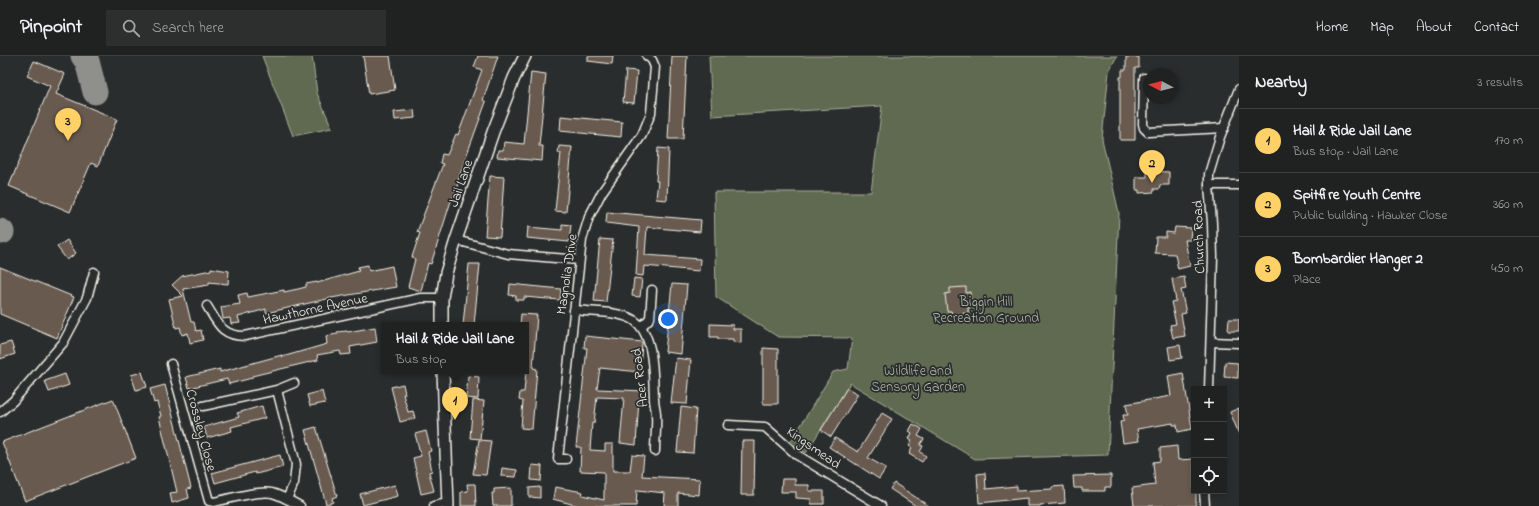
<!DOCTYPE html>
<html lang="en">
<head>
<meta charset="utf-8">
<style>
	:root { --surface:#202222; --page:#2d2f2f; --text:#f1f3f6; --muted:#a2a4a5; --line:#3d3f40; --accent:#ffd166 }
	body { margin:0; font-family:"Indie Flower",sans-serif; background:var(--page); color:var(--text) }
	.controls { position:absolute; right:12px; bottom:12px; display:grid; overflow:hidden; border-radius:0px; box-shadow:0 2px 6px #0003 }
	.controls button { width:36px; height:36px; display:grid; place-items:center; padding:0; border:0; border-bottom:1px solid var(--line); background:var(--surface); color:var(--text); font:20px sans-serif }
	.compass { position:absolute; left:1143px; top:12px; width:36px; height:36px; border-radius:50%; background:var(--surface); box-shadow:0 2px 6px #0003; rotate:277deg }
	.you { position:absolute; left:668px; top:263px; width:14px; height:14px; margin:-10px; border:3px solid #fff; border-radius:50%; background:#1a73e8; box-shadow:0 0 0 6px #1a73e833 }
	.badge { display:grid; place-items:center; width:26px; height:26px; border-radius:50%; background:var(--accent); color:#111; font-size:13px; font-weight:700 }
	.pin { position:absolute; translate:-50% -33px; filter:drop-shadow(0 1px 2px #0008) }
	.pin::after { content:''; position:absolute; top:21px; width:14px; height:12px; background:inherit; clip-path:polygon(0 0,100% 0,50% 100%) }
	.popup { position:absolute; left:381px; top:266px; width:148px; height:52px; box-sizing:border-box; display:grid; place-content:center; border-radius:0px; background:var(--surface); filter:drop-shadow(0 1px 3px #0005); font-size:13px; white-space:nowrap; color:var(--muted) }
	.popup b { font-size:15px; color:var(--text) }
	.popup::after { content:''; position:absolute; left:50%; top:100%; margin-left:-8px; border:8px solid transparent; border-top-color:var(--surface) }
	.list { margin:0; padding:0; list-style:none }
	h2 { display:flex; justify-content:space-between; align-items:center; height:52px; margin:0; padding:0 16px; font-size:17px }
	h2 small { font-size:13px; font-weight:400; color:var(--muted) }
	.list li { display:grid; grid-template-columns:26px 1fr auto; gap:12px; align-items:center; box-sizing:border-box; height:64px; padding:0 16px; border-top:1px solid var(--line) }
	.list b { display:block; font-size:15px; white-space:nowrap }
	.list p { margin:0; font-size:13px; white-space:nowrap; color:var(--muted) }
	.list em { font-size:13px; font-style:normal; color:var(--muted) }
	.icon { flex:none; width:22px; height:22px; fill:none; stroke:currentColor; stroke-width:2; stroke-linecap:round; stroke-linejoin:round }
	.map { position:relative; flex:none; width:1239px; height:450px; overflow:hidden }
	header { display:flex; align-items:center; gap:24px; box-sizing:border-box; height:56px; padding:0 20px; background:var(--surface); border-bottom:1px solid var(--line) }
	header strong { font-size:19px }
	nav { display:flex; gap:22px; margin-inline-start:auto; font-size:14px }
	.search { width:280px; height:36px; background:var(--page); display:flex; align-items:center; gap:10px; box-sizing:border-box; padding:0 14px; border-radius:0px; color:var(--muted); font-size:15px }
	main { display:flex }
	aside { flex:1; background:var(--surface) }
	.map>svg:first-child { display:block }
	.green { fill:#606b51; stroke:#aaae9c }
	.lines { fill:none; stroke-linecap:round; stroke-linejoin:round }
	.taxiway { stroke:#8f8f8b; stroke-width:25 }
	.building { fill:#685a4f; stroke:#f4f1e8 }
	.minor-casing { stroke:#f4f1e8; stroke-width:11 }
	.tertiary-casing { stroke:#f4f1e8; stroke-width:14 }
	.minor { stroke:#2a2d2e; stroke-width:8 }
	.tertiary { stroke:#2a2d2e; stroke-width:11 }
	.labels { text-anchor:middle; stroke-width:3.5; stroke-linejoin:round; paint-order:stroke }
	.street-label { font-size:14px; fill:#f4f1e8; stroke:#2a2d2e }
	.park-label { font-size:14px; fill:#b1b5a4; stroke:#2a2d2e }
</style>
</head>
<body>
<header>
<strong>Pinpoint</strong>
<div class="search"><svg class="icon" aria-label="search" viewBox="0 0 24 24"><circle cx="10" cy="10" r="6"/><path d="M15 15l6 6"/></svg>Search here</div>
<nav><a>Home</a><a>Map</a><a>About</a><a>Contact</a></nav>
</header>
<main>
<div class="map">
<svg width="1239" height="450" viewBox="0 0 1239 450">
	<rect width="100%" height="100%" fill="#2a2d2e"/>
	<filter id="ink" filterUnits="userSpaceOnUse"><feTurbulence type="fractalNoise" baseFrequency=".025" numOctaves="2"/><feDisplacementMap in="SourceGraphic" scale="8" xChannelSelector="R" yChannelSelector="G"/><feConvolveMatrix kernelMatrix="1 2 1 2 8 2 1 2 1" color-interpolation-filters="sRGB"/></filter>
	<g filter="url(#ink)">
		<g class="green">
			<path d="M262,0H312L317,37L332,72L293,80Z"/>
			<path d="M709,0H1117L1109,15L1102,83L1119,157L1108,399L975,403L850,327L806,397L790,387L833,316L848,313L852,282L778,281L716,241L714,136H871L882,50L712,60Z"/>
		</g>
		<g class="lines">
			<g class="taxiway">
				<path d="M83,0L87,5L95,36"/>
				<path d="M0,175L2,176"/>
			</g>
		</g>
		<g class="building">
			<path d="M363,0H390L395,34L369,38Z"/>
			<path d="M478,0H498L483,44L486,46L463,109L457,128H458L450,148L431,208L428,207L421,235L408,231L415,203L412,201L420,177L417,176L443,108L440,107L442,98L447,99L456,78L458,79L482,14L474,11Z"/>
			<path d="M588,0H613L612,8L588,5Z"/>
			<path d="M672,0H687L683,83H668Z"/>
			<path d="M1126,1H1139V12H1135V84H1120V21H1122V14H1126Z"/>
			<path d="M34,5L65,18L56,38L117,63L98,110L91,107L70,156L9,130L50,30L27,20Z"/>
			<path d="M626,14L637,15L634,47L623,46Z"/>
			<path d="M531,16L546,18L539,90H543L542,105L497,101L498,94H503L504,86L524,88Z"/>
			<path d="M414,54L415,62L395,64L394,56Z"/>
			<path d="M561,60L622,66L621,81L560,75Z"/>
			<path d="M559,90L572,91L566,156L555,155L561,97H558Z"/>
			<path d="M658,92L669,93L667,144L656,143L658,125H656Z"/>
			<path d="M1147,115L1169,116V129H1160L1159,133H1154V136L1139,137V134H1136V121H1147Z"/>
			<path d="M490,120L504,121L500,181L485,180Z"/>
			<path d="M607,156L701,164L700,176L647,171L645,199L700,203L699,215L644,210L643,220L636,219L639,171L606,167Z"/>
			<path d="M562,168L571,169L569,186L527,182L528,171L562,174Z"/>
			<path d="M1175,171L1191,172L1190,184H1185L1190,210L1178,213L1175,198L1155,197L1156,181H1166V176L1174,177Z"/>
			<path d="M600,183L613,184L606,246L594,245Z"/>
			<path d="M67,184L76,197L67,204L57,191Z"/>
			<path d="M469,208H480L475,258L474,269H463Z"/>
			<path d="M368,209L369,215L392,210L396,231L331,242L266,257V253L238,261L240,267L231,268L230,262L223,263L221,251L240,248L238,239L247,237L248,241L284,234V236L298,233L306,231V228L317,226V227L359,215L358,211Z"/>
			<path d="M0,211L74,241L57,282L0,258Z"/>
			<path d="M211,212L229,215L228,228L209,226V229L183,233L191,266H194L196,275L201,274L203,284L190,287L188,277L182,279L180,271L176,272L169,243L183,240L172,229L182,220L211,214Z"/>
			<path d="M1184,221L1186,233L1181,234L1186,257L1181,258L1185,280L1173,282L1170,269L1176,268L1171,246L1176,245L1172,223Z"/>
			<path d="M634,222L642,223L640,241L632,240Z"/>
			<path d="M510,228L561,233L560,244L524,241V244H516V240L509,239Z"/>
			<path d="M672,228L687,229L681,298L665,296Z"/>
			<path d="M966,231V237L970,236L971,251H968V257L952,258L951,255H947L945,238L950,237V232Z"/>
			<path d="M521,258L537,259L533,312L537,313L532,373L521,372L523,345L519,344L520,336H524L526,315V269H520Z"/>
			<path d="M1229,263H1239V275H1228Z"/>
			<path d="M710,268L733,269V273H741V287L733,286V283H718V281H710Z"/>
			<path d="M375,271L377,286L350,291L351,298L341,299L340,295L317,299L318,304L252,320V322L229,328L227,323L189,332L186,321L220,313V316L282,299V301L327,288L326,280L337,278V276L347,275L348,276Z"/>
			<path d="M585,280L642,286L640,316L600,312L597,333L645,335V343H639L636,389L620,387L624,342L597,341L594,367H592L590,394L605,395V388H613V415H630L632,399L644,400L642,420L700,423L699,439L678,437V450H664L665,437L637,434L636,450H579L553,443L555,431L583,436L582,439L604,444V416L580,415L581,391H576L587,292H584Z"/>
			<path d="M11,286L15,298L0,303V289Z"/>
			<path d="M1180,289L1182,302L1170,304L1168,291Z"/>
			<path d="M763,292L778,293V348H763Z"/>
			<path d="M676,302L691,304L687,348L671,347Z"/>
			<path d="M1225,306L1238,307V322L1224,321Z"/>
			<path d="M142,316L147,331L136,334L131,319Z"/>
			<path d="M1183,317L1192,373L1178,376L1177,369H1173V367L1137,373L1139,385L1123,387L1120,366L1124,365L1123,359H1128L1126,348L1171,340L1168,320Z"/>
			<path d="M65,318L69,329L49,336L45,325Z"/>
			<path d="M468,320L479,321L478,343L466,342Z"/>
			<path d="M403,328L405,338H403L408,356L413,355L415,362L400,366L391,331Z"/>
			<path d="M165,329L191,432L187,433L189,442L172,447L170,437L177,436L159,361L161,360L157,346L154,347L150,333Z"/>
			<path d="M847,332L858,338L831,381L821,374Z"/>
			<path d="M322,335L325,347L310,350L307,339Z"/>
			<path d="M113,343L136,402L25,445L2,386Z"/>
			<path d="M473,344L484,345L480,383L470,382Z"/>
			<path d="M262,350L265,362L231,371L232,375L207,382L204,371L239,361L237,357Z"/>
			<path d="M681,351L696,353L693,397L677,396Z"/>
			<path d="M1239,352V378L1230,356Z"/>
			<path d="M882,357L892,363L868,402L886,412L879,423L829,391L835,382L858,396Z"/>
			<path d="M913,368L922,373L918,380L924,383L920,389L923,390L920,396L926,400L922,406L909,398L912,392L909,390L912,385L909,383L912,377L909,375Z"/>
			<path d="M316,371L337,440L332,442L333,446L326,448L305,374Z"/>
			<path d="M426,375L431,395L428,396L432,415L429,416L434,435L421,438L413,402L421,400L415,378Z"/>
			<path d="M479,384L491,385L486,419L473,418Z"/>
			<path d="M742,385H755L754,439H741Z"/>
			<path d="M1177,390L1178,404L1194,403V435H1196V450H1134L1132,432L1155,429L1153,406L1160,405V392Z"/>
			<path d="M280,399L283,411L256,418L255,416L215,427L212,417Z"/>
			<path d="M532,409L542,410L541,425L531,424Z"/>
			<path d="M502,412L517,414L516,421L501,420Z"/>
			<path d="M985,417L986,433L1017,430V435L1052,433V431L1064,430L1065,447L1040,449V450H1027V442L979,447L977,418Z"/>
			<path d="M1111,419V431H1105V435H1082V432H1074L1073,420Z"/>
			<path d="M782,423H795V429H809V435H824V448H811V443L796,442V436H781Z"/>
			<path d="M894,427L929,450H916L890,433Z"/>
			<path d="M467,428H475L476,450H461V436L468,435Z"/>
			<path d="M395,429L398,440L363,449L360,438Z"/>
			<path d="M540,431V442L529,441V432Z"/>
			<path d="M511,432V450H493L492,437H494V433Z"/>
		</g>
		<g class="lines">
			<defs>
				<g id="minor">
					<path d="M1144,22L1143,68L1144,72L1148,76L1224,72"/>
					<path d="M1209,129H1239"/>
					<path d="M456,184L508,198L579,204"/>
					<path d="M207,250C218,268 222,280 245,280L421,242H442"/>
					<path d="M574,254C591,256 617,255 632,263C655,276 653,320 654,343C654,348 656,353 656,358C657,370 655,382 655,395"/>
					<path d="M641,271L650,262L652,234"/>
					<path d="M1211,286L1239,287"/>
					<path d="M171,308L209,445L214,446C228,443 259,434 272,437C282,440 291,445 300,450"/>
					<path d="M1209,333L1213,201L1212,167L1209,129V118L1220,81L1239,33"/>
					<path d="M277,334L296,408L294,427L287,443"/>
					<path d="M203,350L277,334L294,327"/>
					<path d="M0,356L13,345L63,287L87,242L94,216"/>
					<path d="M728,369L765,371L797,399L881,450"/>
					<path d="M566,403H558L582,184L589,161L602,136L642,79L651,57L655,11L652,4L647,0"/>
					<path d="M1204,435L1205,450"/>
					<path d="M434,450L448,447"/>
				</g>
				<g id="tertiary">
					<path d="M442,269V242L446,217L456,184L493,76L514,22L525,0"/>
					<path d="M443,315L448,450"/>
				</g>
			</defs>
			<use href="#minor" class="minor-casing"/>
			<use href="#tertiary" class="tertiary-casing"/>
			<use href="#minor" class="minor"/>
			<use href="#tertiary" class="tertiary"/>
		</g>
	</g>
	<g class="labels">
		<g class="street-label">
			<text transform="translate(460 127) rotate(-71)" y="5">Jail Lane</text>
			<text transform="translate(1198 181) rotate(-92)" y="5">Church Road</text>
			<text transform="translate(566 218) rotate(-82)" y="5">Magnolia Drive</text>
			<text transform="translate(315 252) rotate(-12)" y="5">Hawthorne Avenue</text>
			<text transform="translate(639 322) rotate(-97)" y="5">Acer Road</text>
			<text transform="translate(202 374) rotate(75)" y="5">Crossley Close</text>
			<text transform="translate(814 391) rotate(35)" y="5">Kingsmead</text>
		</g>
		<g class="park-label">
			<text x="986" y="250">Biggin Hill<tspan x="986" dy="16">Recreation Ground</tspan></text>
			<text x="918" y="319">Wildlife and<tspan x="918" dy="16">Sensory Garden</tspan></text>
		</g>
	</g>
</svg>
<div class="controls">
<button>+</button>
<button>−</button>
<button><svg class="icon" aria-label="locate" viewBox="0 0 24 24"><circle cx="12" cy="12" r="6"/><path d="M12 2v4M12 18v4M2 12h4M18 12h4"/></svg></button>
</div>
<svg class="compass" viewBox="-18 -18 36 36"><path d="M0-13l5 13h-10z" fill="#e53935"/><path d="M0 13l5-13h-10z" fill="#a2a4a5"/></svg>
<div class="you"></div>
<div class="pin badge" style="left:455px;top:364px">1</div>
<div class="popup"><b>Hail &amp; Ride Jail Lane</b>Bus stop</div>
<div class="pin badge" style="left:1152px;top:127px">2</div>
<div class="pin badge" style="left:68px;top:85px">3</div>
</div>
<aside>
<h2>Nearby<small>3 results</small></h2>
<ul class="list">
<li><span class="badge">1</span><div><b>Hail &amp; Ride Jail Lane</b><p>Bus stop · Jail Lane</p></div><em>170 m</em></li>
<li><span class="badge">2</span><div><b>Spitfire Youth Centre</b><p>Public building · Hawker Close</p></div><em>360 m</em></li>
<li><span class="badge">3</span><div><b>Bombardier Hanger 2</b><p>Place</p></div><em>450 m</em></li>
</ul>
</aside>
</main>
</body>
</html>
